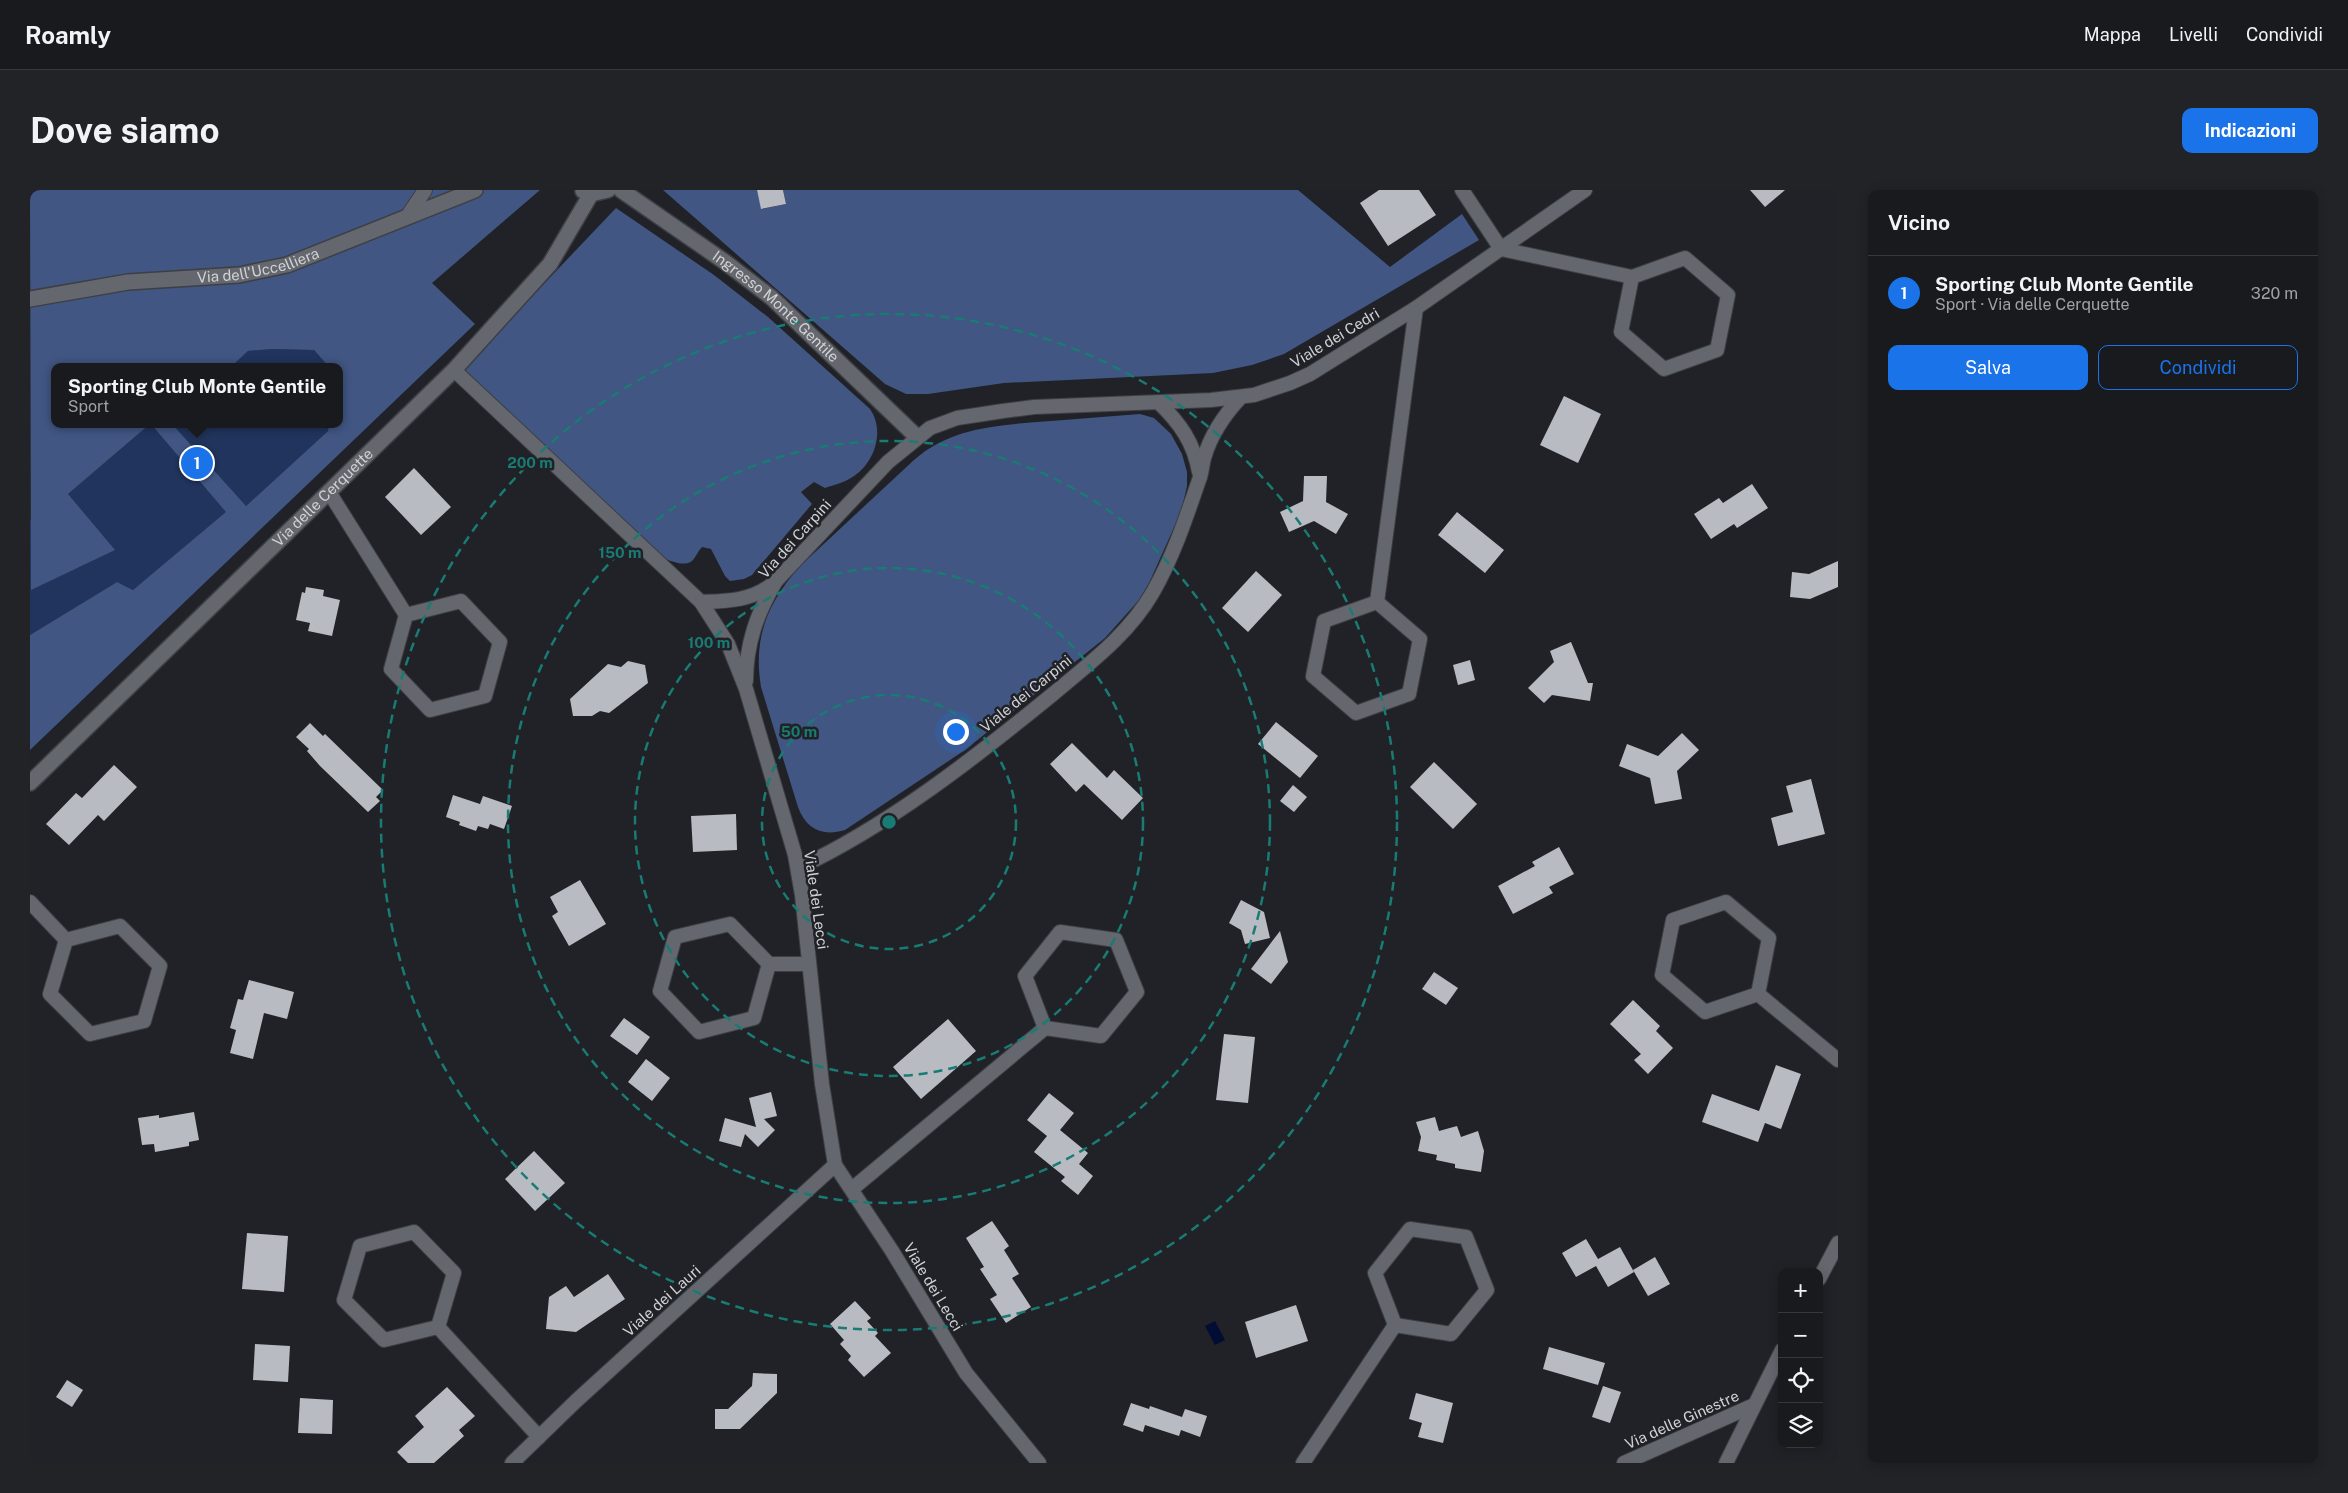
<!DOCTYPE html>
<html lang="it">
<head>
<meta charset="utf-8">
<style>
	:root { --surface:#181a1d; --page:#212326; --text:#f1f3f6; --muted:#9fa1a4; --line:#36383b; --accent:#1a73e8 }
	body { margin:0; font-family:"Public Sans",sans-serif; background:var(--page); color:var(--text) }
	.controls { position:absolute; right:15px; bottom:15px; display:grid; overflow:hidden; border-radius:10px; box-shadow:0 2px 12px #0003 }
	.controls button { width:45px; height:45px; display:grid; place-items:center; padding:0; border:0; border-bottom:1px solid var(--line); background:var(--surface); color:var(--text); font:25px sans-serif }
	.you { position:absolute; left:925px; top:541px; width:18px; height:18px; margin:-12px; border:4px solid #fff; border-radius:50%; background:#1a73e8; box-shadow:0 0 0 8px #1a73e833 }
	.badge { display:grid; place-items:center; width:32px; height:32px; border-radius:50%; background:var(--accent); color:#fff; font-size:16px; font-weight:700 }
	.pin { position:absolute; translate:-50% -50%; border:2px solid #fff; box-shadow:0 1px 5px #0006 }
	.popup { position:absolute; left:21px; top:173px; width:292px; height:65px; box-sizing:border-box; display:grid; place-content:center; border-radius:10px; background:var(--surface); filter:drop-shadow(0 1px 4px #0005); font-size:16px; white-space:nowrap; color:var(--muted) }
	.popup b { font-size:19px; color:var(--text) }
	.popup::after { content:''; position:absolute; left:50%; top:100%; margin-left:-10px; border:10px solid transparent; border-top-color:var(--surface) }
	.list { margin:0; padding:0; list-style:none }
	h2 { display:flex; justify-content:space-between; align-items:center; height:65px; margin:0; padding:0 20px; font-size:21px }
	h2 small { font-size:16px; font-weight:400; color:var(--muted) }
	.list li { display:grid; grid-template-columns:32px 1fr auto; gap:15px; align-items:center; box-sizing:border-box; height:75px; padding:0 20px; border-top:1px solid var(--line) }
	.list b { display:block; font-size:19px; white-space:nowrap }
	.list p { margin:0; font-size:16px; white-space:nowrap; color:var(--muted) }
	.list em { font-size:16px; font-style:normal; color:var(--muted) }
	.actions { display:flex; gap:10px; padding:15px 20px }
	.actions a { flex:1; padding:11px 0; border:1px solid var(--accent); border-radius:10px; text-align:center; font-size:18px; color:var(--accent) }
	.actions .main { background:var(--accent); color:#fff }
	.icon { flex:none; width:28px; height:28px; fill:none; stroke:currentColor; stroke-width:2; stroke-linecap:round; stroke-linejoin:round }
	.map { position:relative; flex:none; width:1808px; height:1273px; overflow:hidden; border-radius:10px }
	header { display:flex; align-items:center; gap:30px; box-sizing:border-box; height:70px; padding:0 25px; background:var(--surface); border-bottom:1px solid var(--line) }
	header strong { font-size:24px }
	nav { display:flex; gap:28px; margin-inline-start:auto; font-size:18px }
	.intro { display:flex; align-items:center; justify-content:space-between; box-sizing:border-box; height:120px; padding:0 30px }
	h1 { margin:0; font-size:35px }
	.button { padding:12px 22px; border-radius:10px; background:var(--accent); color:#fff; font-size:18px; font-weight:700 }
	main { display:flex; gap:30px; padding:0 30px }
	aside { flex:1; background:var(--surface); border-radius:10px; box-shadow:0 2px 12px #0003 }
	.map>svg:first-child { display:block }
	.green { fill:#21345d }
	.forest { fill:#415683 }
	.water { fill:#020d33 }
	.building { fill:#b8bbc1 }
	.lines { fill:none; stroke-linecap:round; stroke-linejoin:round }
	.street-casing { stroke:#3d3f43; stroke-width:16 }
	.secondary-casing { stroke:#3d3f43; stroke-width:18 }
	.street { stroke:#64676d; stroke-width:14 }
	.secondary { stroke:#64676d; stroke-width:15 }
	.ring { fill:none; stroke:#197b73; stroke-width:2.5; stroke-dasharray:9 6 }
	.labels { text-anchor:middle; stroke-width:5; stroke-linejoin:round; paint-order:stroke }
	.street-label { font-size:15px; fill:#d0d1d4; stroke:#202227 }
	.centre { fill:#197b73; stroke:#202227; stroke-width:2.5 }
	.ring-label { font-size:15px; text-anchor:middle; font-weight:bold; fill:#197b73; stroke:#202227; stroke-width:5; stroke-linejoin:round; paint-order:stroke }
</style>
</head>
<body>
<header>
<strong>Roamly</strong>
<nav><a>Mappa</a><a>Livelli</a><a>Condividi</a></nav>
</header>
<div class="intro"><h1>Dove siamo</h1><a class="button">Indicazioni</a></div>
<main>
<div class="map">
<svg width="1808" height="1273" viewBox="0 0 1808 1273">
	<rect width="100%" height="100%" fill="#202227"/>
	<g class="green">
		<path d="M242,159L284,160L299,177H201L218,161Z"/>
		<path d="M120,234H299L298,241L216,316L212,312L103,400L87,392L0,445V330L38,304Z"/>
	</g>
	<g class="forest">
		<path d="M0,0H510L402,93L445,134L0,560V445L87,392L103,400L196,322L121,234H142L216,316L298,241L299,234H310V177H299L284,160L242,159L218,161L201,177H24V234H120L38,304L85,360L1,400Z"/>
		<path d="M633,0H727L732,19L756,14L753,0H1268L1360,77L1432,24L1449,50L1254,164L1222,175L1183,183L974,193L898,204H876L855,194Z"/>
		<path d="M586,18L684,85L738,127L840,219C855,240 845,272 824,286C816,292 804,295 795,298L784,292L771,302L782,314L722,385L714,389L700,391L695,386L681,359L672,357C668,361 666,367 662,371C654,377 641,371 633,368L433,179Z"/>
		<path d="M1110,224L1124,228L1141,244L1152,264L1157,282V296L1151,322L1119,393L1109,410L1075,448L935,560L815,640C792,647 776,639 768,617L731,497C723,448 737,414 769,377L884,270C922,236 972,235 1021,231C1051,229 1080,226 1110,224Z"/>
	</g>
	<path class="water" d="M1185,1131L1195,1150L1185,1155L1175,1136Z"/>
	<g class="building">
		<path d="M727,0H753L756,14L731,19Z"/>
		<path d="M1349,0H1389L1406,25L1358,56L1330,13Z"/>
		<path d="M1720,0H1755L1735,17Z"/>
		<path d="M1534,206L1571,224L1548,273L1510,255Z"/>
		<path d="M384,278L421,317L391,345L355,307Z"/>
		<path d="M1274,286H1297L1296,312L1318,324L1306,344L1284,331L1259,342L1250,322L1273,311Z"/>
		<path d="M1722,294L1738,318L1707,338L1704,334L1681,349L1664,324L1689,308L1693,313Z"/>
		<path d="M1427,322L1474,360L1455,383L1408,345Z"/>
		<path d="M1808,371V397L1780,409L1760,407L1762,382L1779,384Z"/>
		<path d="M1226,381L1252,405L1218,442L1192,418Z"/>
		<path d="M276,397L294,400L293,406L310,410L302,446L278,441L280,433L266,430L272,402L275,403Z"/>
		<path d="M1541,452L1558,493H1563L1560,511L1522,505L1514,513L1498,498L1524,472L1520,461Z"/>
		<path d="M1440,470L1445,490L1428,495L1423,475Z"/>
		<path d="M598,471L615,475L618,493L579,523L570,521L562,526H543L540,509L578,474L591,477Z"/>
		<path d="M1246,532L1288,566L1270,588L1228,554Z"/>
		<path d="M280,533L293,546L295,544L353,600L346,607L350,611L338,622L290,576L277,561L279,559L266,547Z"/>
		<path d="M1652,543L1669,560L1647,581L1652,609L1625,614L1620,588L1589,576L1597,554L1628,566Z"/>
		<path d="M1042,553L1077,588L1084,580L1113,608L1092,630L1054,594L1046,602L1020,574Z"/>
		<path d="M1404,572L1447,614L1423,639L1380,597Z"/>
		<path d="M84,575L107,597L74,631L68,625L39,655L16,634L46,603L52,608Z"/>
		<path d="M1781,589L1795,644L1748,656L1741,628L1763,622L1756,596Z"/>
		<path d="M1263,595L1277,607L1264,622L1250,611Z"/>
		<path d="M423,605L450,614L453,606L482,616L474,639L460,634L458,639L448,636L446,641L429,635L430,632L416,627Z"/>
		<path d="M706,624L707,660L663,662L661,626Z"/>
		<path d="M1529,657L1544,684L1519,697L1523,703L1483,724L1468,696L1505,676L1502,672Z"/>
		<path d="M550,690L576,734L539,756L522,726L528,722L520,707Z"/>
		<path d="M1211,710L1234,722L1240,748L1215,754L1211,740L1199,733Z"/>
		<path d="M1250,741L1258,772L1241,794L1221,779Z"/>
		<path d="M1404,782L1428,798L1416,815L1392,799Z"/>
		<path d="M219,790L264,802L257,829L234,823L223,869L200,863L206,840L200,838L208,809L213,810Z"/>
		<path d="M1603,810L1630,836L1626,841L1643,858L1618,884L1604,870L1611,864L1580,834Z"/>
		<path d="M594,828L620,847L607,865L580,846Z"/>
		<path d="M918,829L946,861L891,909L863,877Z"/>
		<path d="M1194,844L1225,847L1218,913L1186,910Z"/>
		<path d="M616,869L640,888L622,911L598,892Z"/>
		<path d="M1746,875L1771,884L1751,939L1735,933L1728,952L1672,932L1682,904L1729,921Z"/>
		<path d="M741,902L747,926L734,929L745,940L728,957L715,944L711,957L689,951L695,928L726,937L719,908Z"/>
		<path d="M1019,903L1044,923L1030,940L1058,963L1049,974L1063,986L1048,1005L1031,991L1035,987L1004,962L1017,946L997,930Z"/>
		<path d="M164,922L169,950L159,952V956L125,962L124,954L112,955L108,928L129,925V928Z"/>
		<path d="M1405,927L1409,941L1427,936L1431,947L1448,941L1454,961L1451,982L1425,978V974L1406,970L1407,965L1388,961L1391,947L1386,932Z"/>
		<path d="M504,961L535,993L505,1021L475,989Z"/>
		<path d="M962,1031L979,1056L974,1060L989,1084L982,1088L1001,1117L976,1133L960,1109L967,1105L950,1079L954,1077L936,1048Z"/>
		<path d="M217,1043L258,1046L254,1102L212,1099Z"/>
		<path d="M1556,1049L1568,1069L1590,1057L1604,1082L1578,1097L1566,1076L1546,1087L1532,1063Z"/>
		<path d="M1625,1067L1640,1094L1618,1106L1603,1080Z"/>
		<path d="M578,1084L595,1109L546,1142L516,1139L519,1107L536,1096L544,1107Z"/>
		<path d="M825,1111L841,1128L837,1131L848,1143L845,1146L861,1163L834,1187L818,1170L821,1166L810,1154L814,1150L800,1134Z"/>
		<path d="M1266,1115L1278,1151L1226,1168L1215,1132Z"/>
		<path d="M225,1154L260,1156L258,1192L223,1190Z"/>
		<path d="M1519,1157L1575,1173L1568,1195L1513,1179Z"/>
		<path d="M723,1183L747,1184V1203L710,1239H685V1219H698L722,1196Z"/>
		<path d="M37,1190L53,1200L42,1217L26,1207Z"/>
		<path d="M1573,1196L1591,1202L1580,1233L1562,1227Z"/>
		<path d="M417,1197L445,1226L429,1240L434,1246L404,1273H378L367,1262L394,1237L385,1226Z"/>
		<path d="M1386,1203L1423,1213L1413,1253L1388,1247L1392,1233L1379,1229Z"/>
		<path d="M270,1208L303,1210L302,1244L268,1243Z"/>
		<path d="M1101,1213L1119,1219L1120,1216L1152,1227L1155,1219L1177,1226L1170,1247L1151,1240L1149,1246L1115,1235L1113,1242L1093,1235Z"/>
	</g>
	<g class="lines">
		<defs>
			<g id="street">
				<path d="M1432,0L1471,59L1602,87"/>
				<path d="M377,27L395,0"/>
				<path d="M1655,68L1698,105L1687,160L1634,179L1591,142L1602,87Z"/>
				<path d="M424,180L671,412L698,454L716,499L765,665L772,705L792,894L805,975L862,1061L936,1183L1009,1273"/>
				<path d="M1129,213C1150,233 1164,253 1169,282"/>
				<path d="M299,302L376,425"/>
				<path d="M431,411L470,452L455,506L400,520L361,479L376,425Z"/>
				<path d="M671,412C697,411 720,411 741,395"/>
				<path d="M1347,412L1390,449L1379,504L1326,523L1283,486L1294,431Z"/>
				<path d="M1347,412L1386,118"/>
				<path d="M716,491C716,454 727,423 746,391L858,272L900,238L927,228L973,221L1004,217L1181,210L1224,205L1260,193L1280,184L1386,118L1555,0"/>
				<path d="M768,678C858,636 946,567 1023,504C1060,473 1099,444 1123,402C1143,367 1156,328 1169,290C1172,283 1172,275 1174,268C1181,244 1194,225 1211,207"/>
				<path d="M0,712L36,750"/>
				<path d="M1696,712L1739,748L1728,804L1675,822L1632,785L1643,730Z"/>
				<path d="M700,734L739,774L724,828L669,842L630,801L645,747Z"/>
				<path d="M90,736L130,776L114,831L60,844L20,804L36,750Z"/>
				<path d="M1030,742L1086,750L1107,802L1071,846L1015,838L995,786Z"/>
				<path d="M739,774H779"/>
				<path d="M1728,804L1808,870"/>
				<path d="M822,999L1015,838"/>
				<path d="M1380,1039L1436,1047L1457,1100L1421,1144L1365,1135L1345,1083Z"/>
				<path d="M384,1042L424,1083L408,1137L354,1150L314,1110L330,1056Z"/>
				<path d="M1789,1089L1808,1053"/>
				<path d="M408,1137L509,1247"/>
				<path d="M482,1273L546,1211L805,975"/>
				<path d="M1273,1273L1365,1135"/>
				<path d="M1594,1273L1722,1216"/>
				<path d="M1696,1273L1752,1160"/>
			</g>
			<g id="secondary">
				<path id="s1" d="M591,0L695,72L742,108L887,247"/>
				<path d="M553,1L561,4L578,0"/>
				<path id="s2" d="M0,109L98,92L209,85L257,75L445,0"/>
				<path id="s3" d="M0,593L424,180L520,74L561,4"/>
			</g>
		</defs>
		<use href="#street" class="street-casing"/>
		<use href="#secondary" class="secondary-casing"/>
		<use href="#street" class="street"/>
		<use href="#secondary" class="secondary"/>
	</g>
	<g class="ring">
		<circle cx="859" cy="632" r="127"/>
		<circle cx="859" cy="632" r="254"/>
		<circle cx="859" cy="632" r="381"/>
		<circle cx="859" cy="632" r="508"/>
	</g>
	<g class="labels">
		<g class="street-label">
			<text dy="5" stroke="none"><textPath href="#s2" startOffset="231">Via dell'Uccelliera</textPath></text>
			<text dy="5" stroke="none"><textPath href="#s1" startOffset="194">Ingresso Monte Gentile</textPath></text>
			<text transform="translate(1305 148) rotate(-31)" y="5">Viale dei Cedri</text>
			<text dy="5" stroke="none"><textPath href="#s3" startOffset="409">Via delle Cerquette</textPath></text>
			<text transform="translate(765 349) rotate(-48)" y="5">Via dei Carpini</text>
			<text transform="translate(996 504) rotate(-39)" y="5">Viale dei Carpini</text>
			<text transform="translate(786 710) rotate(82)" y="5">Viale dei Lecci</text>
			<text transform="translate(903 1097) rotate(59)" y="5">Viale dei Lecci</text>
			<text transform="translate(632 1111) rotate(-42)" y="5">Viale dei Lauri</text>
			<text transform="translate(1652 1230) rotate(-24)" y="5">Via delle Ginestre</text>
		</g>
	</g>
	<circle cx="859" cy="632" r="8" class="centre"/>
	<g class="ring-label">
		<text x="500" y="278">200 m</text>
		<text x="590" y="368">150 m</text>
		<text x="679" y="458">100 m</text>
		<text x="769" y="547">50 m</text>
	</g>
</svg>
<div class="controls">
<button>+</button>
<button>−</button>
<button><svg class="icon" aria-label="locate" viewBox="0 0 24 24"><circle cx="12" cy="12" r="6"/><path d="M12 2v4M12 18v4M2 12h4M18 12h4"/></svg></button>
<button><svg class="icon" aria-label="layers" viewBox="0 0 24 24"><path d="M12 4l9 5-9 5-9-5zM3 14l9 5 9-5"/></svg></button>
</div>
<div class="you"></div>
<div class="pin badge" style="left:167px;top:273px">1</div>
<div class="popup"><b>Sporting Club Monte Gentile</b>Sport</div>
</div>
<aside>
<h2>Vicino<small></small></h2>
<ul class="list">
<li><span class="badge">1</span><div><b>Sporting Club Monte Gentile</b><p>Sport · Via delle Cerquette</p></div><em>320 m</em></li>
</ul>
<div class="actions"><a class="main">Salva</a><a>Condividi</a></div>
</aside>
</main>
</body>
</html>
